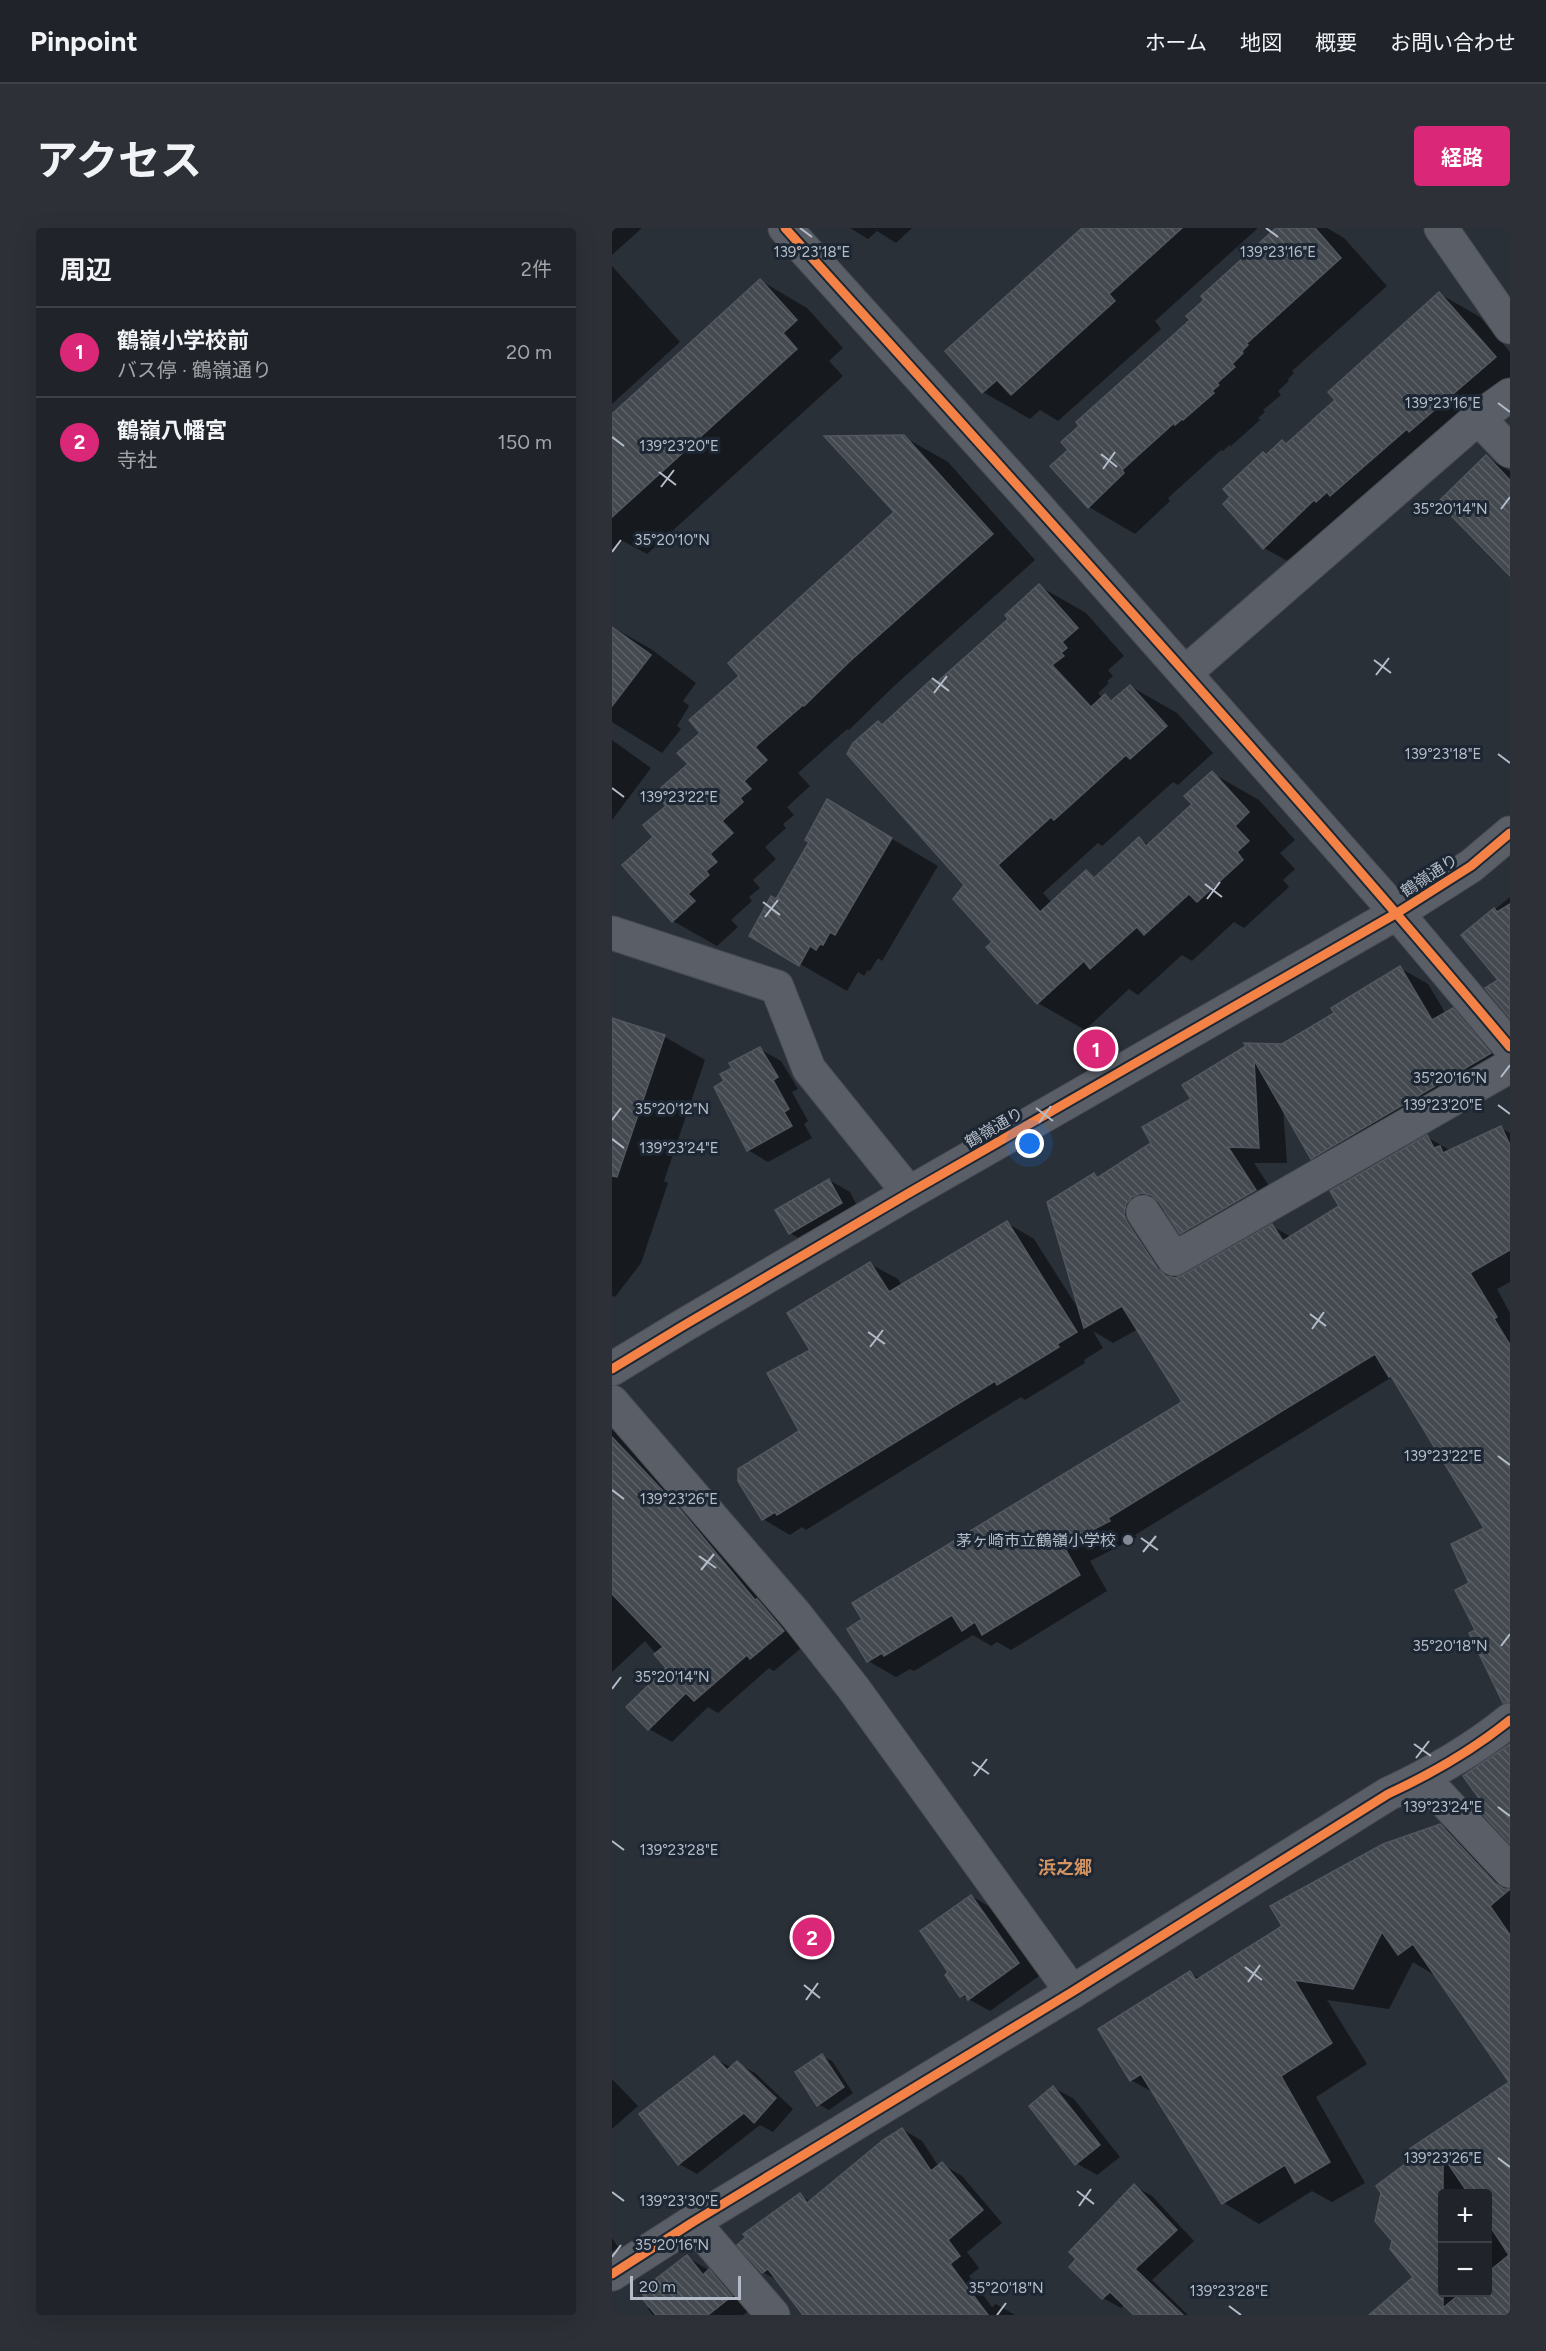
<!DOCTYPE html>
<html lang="ja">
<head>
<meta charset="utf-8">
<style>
	:root { --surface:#20242a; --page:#2d3036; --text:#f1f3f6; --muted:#a2a4a8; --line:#3d4147; --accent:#db2777 }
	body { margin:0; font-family:Figtree,"Noto Sans JP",sans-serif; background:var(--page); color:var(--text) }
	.controls { position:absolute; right:18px; bottom:18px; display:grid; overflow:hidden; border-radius:6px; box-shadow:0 6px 24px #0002 }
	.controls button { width:54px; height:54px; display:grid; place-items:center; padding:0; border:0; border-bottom:2px solid var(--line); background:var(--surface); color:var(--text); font:30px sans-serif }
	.scale { position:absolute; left:18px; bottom:15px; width:111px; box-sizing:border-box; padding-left:6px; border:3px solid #b4bcc9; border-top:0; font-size:16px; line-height:21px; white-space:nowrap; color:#b4bcc9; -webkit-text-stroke:4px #1d2633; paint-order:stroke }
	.you { position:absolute; left:418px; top:916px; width:21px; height:21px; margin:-15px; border:4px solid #fff; border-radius:50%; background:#1a73e8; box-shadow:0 0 0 9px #1a73e833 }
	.badge { display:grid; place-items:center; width:39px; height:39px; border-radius:50%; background:var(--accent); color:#fff; font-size:20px; font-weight:700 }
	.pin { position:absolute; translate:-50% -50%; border:3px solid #fff; box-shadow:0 2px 6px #0006 }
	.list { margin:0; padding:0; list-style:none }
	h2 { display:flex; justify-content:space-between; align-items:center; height:78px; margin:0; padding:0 24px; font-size:26px }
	h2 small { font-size:20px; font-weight:400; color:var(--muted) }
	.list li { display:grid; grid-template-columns:39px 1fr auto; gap:18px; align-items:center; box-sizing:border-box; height:90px; padding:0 24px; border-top:2px solid var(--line) }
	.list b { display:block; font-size:22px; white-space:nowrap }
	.list p { margin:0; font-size:20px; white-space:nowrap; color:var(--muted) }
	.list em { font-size:20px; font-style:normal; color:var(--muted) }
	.map { position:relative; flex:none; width:898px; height:2087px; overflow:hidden; border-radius:6px }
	header { display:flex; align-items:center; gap:36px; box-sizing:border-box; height:84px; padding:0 30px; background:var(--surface); border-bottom:2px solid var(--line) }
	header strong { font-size:28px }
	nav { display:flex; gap:33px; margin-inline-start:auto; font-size:21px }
	.intro { display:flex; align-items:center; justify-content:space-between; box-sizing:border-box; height:144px; padding:0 36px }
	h1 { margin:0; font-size:42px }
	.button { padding:15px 27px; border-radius:6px; background:var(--accent); color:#fff; font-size:21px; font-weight:700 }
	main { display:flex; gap:36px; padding:0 36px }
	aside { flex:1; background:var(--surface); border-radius:6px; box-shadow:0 6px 24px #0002 }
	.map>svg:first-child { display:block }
	.shadow { fill:#0007; fill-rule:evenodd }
	.building { fill:url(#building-back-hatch); stroke:#52575f; stroke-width:1.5; fill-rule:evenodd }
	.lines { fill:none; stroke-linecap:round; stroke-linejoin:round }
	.minor-casing { stroke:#484c53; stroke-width:35 }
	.tertiary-casing { stroke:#484c53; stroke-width:35 }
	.minor { stroke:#5a5e66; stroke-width:33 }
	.tertiary { stroke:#5a5e66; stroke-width:33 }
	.cycleway-casing { stroke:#1d2633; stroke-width:13 }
	.cycleway { stroke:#f48246; stroke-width:9 }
	.ticks { fill:none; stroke:#b4bcc9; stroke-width:2 }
	.poi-dot { fill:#848b96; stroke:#1d2633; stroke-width:2 }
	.labels { text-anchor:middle; stroke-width:6; stroke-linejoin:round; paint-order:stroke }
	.street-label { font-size:16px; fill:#b4bcc9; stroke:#1d2633 }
	.poi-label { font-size:16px; fill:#b4bcc9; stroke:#1d2633; text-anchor:end }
	.neighbourhood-label { font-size:18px; font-weight:bold; fill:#d59563; stroke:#1d2633 }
	.ticks-label { font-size:15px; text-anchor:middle; fill:#b4bcc9; stroke:#1d2633; stroke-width:6; stroke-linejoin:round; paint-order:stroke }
</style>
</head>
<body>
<header>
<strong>Pinpoint</strong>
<nav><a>ホーム</a><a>地図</a><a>概要</a><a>お問い合わせ</a></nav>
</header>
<div class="intro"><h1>アクセス</h1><a class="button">経路</a></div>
<main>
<aside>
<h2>周辺<small>2件</small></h2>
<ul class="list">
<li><span class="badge">1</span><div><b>鶴嶺小学校前</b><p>バス停 · 鶴嶺通り</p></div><em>20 m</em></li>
<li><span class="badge">2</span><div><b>鶴嶺八幡宮</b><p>寺社</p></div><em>150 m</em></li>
</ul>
</aside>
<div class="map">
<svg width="898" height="2087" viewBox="0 0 898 2087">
	<defs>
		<pattern id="building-back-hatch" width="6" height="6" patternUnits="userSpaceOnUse" patternTransform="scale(1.5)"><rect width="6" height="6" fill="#444950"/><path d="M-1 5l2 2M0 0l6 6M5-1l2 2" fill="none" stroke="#5d6168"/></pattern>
	</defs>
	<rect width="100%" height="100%" fill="#2a3038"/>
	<g class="shadow">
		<path d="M0,0H30L0,27Z"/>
		<path d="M238,0H300L284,15L265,3L256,11Z"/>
		<path d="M473,0H646L543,93L549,101L446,193L428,182L418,191L371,164L335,124Z"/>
		<path d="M667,0H715L732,10L775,58L680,143L682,145L676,151L677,153L666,163L669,167L651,182L653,184L646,190L648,192L619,218L617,217L611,223L609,222L556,270L558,273L523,306L477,279L458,222Z"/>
		<path d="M0,38L68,114L0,176Z"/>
		<path d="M149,53L195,80L231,120L217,133L231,148L35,326L11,313L0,323V188Z"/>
		<path d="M828,66L868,89L898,124V175L693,343L652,320L655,228L671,214L676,216L725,172Z"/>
		<path d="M292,209L336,234L423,332L281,459L237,502L235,501L186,545L198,558L175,579L182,587L171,596L174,600L153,619L164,631L141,652L148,660L137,669L140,673L119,692L126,699L105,718L61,693L43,609L56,578L78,536L90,505L130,448L284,285Z"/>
		<path d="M874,229L898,243V346L828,274Z"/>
		<path d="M427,358L474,385L512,428L496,442L501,448L495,453L497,455L486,465L491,470L493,468L502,473L518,458L565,485L601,525L566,557L561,554L490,618L486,615L431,665L440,675L474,644L485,650L527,611L537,617L582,576L600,545L647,572L683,612L668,625L683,641L671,652L677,659L632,700L622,694L580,733L570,727L526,767L517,761L473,802L426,775L382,714L271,498L325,456L398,391Z"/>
		<path d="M0,399L39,421L84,455L71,473L77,478L65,498L69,501L50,525L0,494Z"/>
		<path d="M0,512L39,540L0,592Z"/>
		<path d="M216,573L326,638L270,733L266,730L258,743L256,742L252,748L246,744L235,763L139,708L164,673L199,613Z"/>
		<path d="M898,669V788L875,760L888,752L852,707Z"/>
		<path d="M788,740L816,756L834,786L841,782L869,798L898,833L728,946L700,930L671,880L675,935H642L671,979L597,1021L569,1005L554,982L549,984L543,1011L568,1050L660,998L679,1009L729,979L815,909L839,923L889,900L898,905V1054L885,1061L898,1085V1459L880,1449L865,1403L859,1356L874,1300L780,1149L523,1307L525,1309L478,1333L495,1363L399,1422L385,1414L379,1418L361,1407L302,1443L298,1441L284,1449L256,1433L572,1174L526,1101L501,1115L481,1103L491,1120L472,1132L473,1135L413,1172L409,1169L194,1302L190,1299L178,1307L151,1291L189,1204L200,1123L258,1036L286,1051L290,1058L395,995L422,1011L467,1082L482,947L488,950L541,915L581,871L572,858L671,818L724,785Z"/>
		<path d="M4,793L53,809L93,832L52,953L56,955L29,1035L3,1069L0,1067V804Z"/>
		<path d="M148,821L169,833L186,861L180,864L196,893L192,896L200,910L156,934L136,922L115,854Z"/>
		<path d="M217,952L238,964L250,987L198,1017L178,1005Z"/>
		<path d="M0,1201L5,1204L194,1416L162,1443L157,1440L106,1485L96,1479L60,1514L37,1501L56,1440L33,1413L0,1444Z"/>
		<path d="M828,1597L864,1618L898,1655V1853L824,1746L822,1747L801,1734L777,1781L715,1772L755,1836L704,1869L753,1955L720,1974L700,1963L647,1996L612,1975L544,1866L519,1852L578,1745L589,1751Z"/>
		<path d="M359,1668L380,1680L427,1748L378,1783L349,1767L338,1744Z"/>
		<path d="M210,1828L220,1833L241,1865L217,1882L206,1876Z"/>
		<path d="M102,1830L120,1840L125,1835L143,1845L181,1881L161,1904L148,1897L85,1946L67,1936L29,1886Z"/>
		<path d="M0,1851L26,1878L0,1901Z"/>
		<path d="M898,1856V2087H759L803,2049V1930L798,1923ZM831,1966H876V2064H831Z"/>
		<path d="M442,1860L462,1871L508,1929L485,1947L464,1935Z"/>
		<path d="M290,1901L310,1913L327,1939L330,1936L350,1948L390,1995L355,2024L367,2040L357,2048L380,2079L384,2076L403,2087H193L168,2054L151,2044L188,1967L199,1974Z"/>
		<path d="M522,1958L540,1968L582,2013L540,2052L576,2087H524L513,2076L509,2080L491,2070L459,2039Z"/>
		<path d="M0,2010L6,2019L0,2024Z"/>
		<path d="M75,2029L118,2055L140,2081L131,2087H41L36,2081Z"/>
	</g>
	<g class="building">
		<path d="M470,0H570L497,66L503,73L399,167L385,152L370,165L333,123Z"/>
		<path d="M664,0H703L729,30L634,116L636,117L630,123L631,125L620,136L623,139L605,155L607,157L600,163L602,165L571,192L570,191L563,197L562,195L510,242L512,245L476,280L438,238L456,222L449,214L467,198L464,194L578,92L574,88L592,72L589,68Z"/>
		<path d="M148,51L185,92L171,105L185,121L0,289V186Z"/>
		<path d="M827,64L884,129L797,204L795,201L718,268L715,264L704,274L702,272L651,321L611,276L618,269L611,261L651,224L654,227L670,212L674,216L723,172L716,164Z"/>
		<path d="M292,207L381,306L237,434L192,478L191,477L143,519L155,532L132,553L139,561L128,570L131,574L110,593L121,605L98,626L105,634L94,643L97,647L76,666L83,673L60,694L10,637L41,609L31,597L54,578L43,565L76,536L65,525L88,505L77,492L127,448L116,435L282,284L212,208Z"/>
		<path d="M874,227L898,252V348L826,274Z"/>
		<path d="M427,356L466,400L450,414L455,420L449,425L452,428L440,437L479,479L493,466L499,473L518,457L555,498L518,531L514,527L442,592L439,589L386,637L428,684L474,642L482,650L527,609L534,618L580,576L572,568L600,543L637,584L623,598L637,613L625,624L631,632L585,674L577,666L532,707L525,699L478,741L472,733L425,776L374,719L380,714L341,671L352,657L235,526L241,515L266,493L270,497L320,451L324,455L396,391L393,387Z"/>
		<path d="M0,399L39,427L0,478Z"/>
		<path d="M215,571L280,610L223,707L218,704L211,717L208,716L204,722L198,718L187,738L137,708L159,668L164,671L197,614L193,612Z"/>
		<path d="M898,676V790L873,760L886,752L849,707L882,680L885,684Z"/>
		<path d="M788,738L820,792L841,780L879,825L699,931L642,832L647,920L616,919L644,962L568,1006L547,974L539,967L529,965L520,969L514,976L512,986L515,994L546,1041L554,1048L563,1050L571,1047L660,996L671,1013L727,978L718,963L815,907L822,920L828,918L831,925L889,898L898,917V1022L858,1045L885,1089L882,1091L898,1117V1474L891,1475L857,1405L863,1402L843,1362L857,1355L839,1316L872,1300L779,1148L777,1149L763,1126L496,1290L498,1293L451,1317L468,1347L370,1407L363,1394L350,1403L340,1387L272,1428L270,1425L255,1434L235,1401L250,1391L240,1375L570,1174L510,1078L472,1100L435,974L482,945L485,950L539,915L530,899L579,871L570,857L634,818L632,815L670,816L722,785L719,780Z"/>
		<path d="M0,790L53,807L5,949L0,948Z"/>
		<path d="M148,819L166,849L161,852L177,881L172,884L180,898L135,923L102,859L112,853L108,846L120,840L117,835Z"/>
		<path d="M217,951L230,975L177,1006L163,982Z"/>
		<path d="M395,993L465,1104L445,1116L447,1119L385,1157L383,1153L165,1287L163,1284L150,1292L126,1253V1241L187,1203L155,1145L198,1122L175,1085L258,1034L277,1064Z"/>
		<path d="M0,1209L66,1279L143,1372L145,1371L172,1403L138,1431L135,1427L82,1473L74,1465L36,1502L14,1479L54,1440L42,1426L51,1419L0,1366Z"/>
		<path d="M898,1516V1616L862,1577L869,1573L851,1548Z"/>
		<path d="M828,1596L884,1656L892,1661H898L878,1678L898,1707V2087H757L801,2049L778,2021L780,2013L763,1993L769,1965L764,1958L801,1930L796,1922L897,1854L801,1716L786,1727L770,1704L741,1761L682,1752L720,1815L669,1848L718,1934L683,1955L673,1937L610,1976L529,1846L518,1853L486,1801L578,1743L584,1752L670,1698L658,1678L771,1616ZM831,1928L856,1965H876V1995L897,2027L876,2044V2064H850L831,2080Z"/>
		<path d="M359,1667L407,1735L356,1772L353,1766L348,1769L333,1747L336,1744L308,1703Z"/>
		<path d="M210,1826L232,1859L205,1878L183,1844Z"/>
		<path d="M102,1828L115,1842L125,1833L164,1870L142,1895L132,1885L66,1937L27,1886Z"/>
		<path d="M441,1858L488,1917L463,1937L417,1878Z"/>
		<path d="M290,1900L319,1943L330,1934L371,1982L336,2012L348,2028L338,2036L376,2087H191L156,2041L150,2045L125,2017L134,2009L131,2006L188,1965L195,1975L271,1912Z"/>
		<path d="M522,1956L565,2002L523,2041L571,2087H522L498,2064L490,2071L457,2039L464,2031L457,2024Z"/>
		<path d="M75,2027L91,2047L97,2041L120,2068L96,2087H44L30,2070L32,2068L28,2063Z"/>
	</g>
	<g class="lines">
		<defs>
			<g id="minor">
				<path d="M829,0L898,99"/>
				<path d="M866,190L898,223"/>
				<path d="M573,445L866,190L898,167"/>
				<path d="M785,685L898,819"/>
				<path d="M0,705L165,759L197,841L297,965"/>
				<path d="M531,984L562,1031L898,838"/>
				<path d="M0,1174L184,1387L242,1461L460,1764"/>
				<path d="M811,1550L898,1643"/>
				<path d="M81,1994L161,2087"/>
				<path d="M0,2046L81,1994L460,1764L776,1566C819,1546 861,1522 898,1492"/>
			</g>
			<g id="tertiary">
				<path d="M173,0L422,275L785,685"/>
				<path d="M0,1141L69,1099L297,965L785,685L859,638L898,605"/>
			</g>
		</defs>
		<use href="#minor" class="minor-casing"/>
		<use href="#tertiary" class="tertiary-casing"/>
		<use href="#minor" class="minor"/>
		<use href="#tertiary" class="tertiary"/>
		<defs>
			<g id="cycleway">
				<path d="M173,0C417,270 663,540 898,819"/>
				<path d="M0,1141L69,1099L297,965L785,685L859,638L898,605"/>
				<path d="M0,2046L81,1994L460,1764L776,1566C819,1546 861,1522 898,1492"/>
			</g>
		</defs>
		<use href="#cycleway" class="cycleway-casing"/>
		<use href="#cycleway" class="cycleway"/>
	</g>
	<path class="ticks" d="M188,0L200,9M654,0L666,9M886,175L898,184M0,209L12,218M489,226L505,239M491,241L503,224M47,244L64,257M49,259L62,242M889,281L898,269M0,324L9,312M762,432L779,445M764,447L777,430M320,450L337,463M322,465L335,448M886,526L898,535M0,560L12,569M593,656L610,669M595,671L608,654M151,674L168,687M153,689L166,672M889,849L898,837M886,877L898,886M424,880L441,893M0,892L9,880M427,895L439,878M0,911L12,920M698,1086L714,1098M700,1101L712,1084M256,1104L273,1116M258,1119L271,1102M886,1228L898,1237M0,1262L12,1271M529,1310L546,1322M531,1324L544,1308M87,1328L104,1340M89,1342L102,1326M889,1418L898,1406M0,1461L9,1449M802,1516L819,1528M804,1530L817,1513M360,1534L377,1546M362,1548L375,1531M886,1579L898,1588M0,1613L12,1622M633,1739L650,1752M636,1754L648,1737M192,1757L208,1770M194,1772L206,1755M886,1930L898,1939M465,1963L482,1976M0,1964L12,1973M467,1978L479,1961M0,2029L9,2017M617,2078L629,2087M385,2087L394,2075"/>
	<circle class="poi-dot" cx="516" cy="1312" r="6"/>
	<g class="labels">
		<g class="street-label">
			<text transform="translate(817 647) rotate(-33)" y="6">鶴嶺通り</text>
			<text transform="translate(382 899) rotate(-30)" y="6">鶴嶺通り</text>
		</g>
		<g class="poi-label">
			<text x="504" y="1318">茅ヶ崎市立鶴嶺小学校</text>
		</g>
		<g class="neighbourhood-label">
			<text x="453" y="1646">浜之郷</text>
		</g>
	</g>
	<g class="ticks-label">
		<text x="666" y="29">139°23'16"E</text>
		<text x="200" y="29">139°23'18"E</text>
		<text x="831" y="180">139°23'16"E</text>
		<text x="67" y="223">139°23'20"E</text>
		<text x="838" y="286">35°20'14"N</text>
		<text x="60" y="317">35°20'10"N</text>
		<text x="831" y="531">139°23'18"E</text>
		<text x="67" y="574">139°23'22"E</text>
		<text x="838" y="855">35°20'16"N</text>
		<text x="831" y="882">139°23'20"E</text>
		<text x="60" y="886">35°20'12"N</text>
		<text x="67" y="925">139°23'24"E</text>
		<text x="831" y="1233">139°23'22"E</text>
		<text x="67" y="1276">139°23'26"E</text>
		<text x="838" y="1423">35°20'18"N</text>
		<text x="60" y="1454">35°20'14"N</text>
		<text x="831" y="1584">139°23'24"E</text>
		<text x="67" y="1627">139°23'28"E</text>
		<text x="831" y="1935">139°23'26"E</text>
		<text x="67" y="1978">139°23'30"E</text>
		<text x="60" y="2022">35°20'16"N</text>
		<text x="394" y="2065">35°20'18"N</text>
		<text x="617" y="2068">139°23'28"E</text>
	</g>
</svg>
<div class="controls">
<button>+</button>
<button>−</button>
</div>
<div class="scale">20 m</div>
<div class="you"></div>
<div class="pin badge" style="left:484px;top:821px">1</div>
<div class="pin badge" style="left:200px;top:1709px">2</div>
</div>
</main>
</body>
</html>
